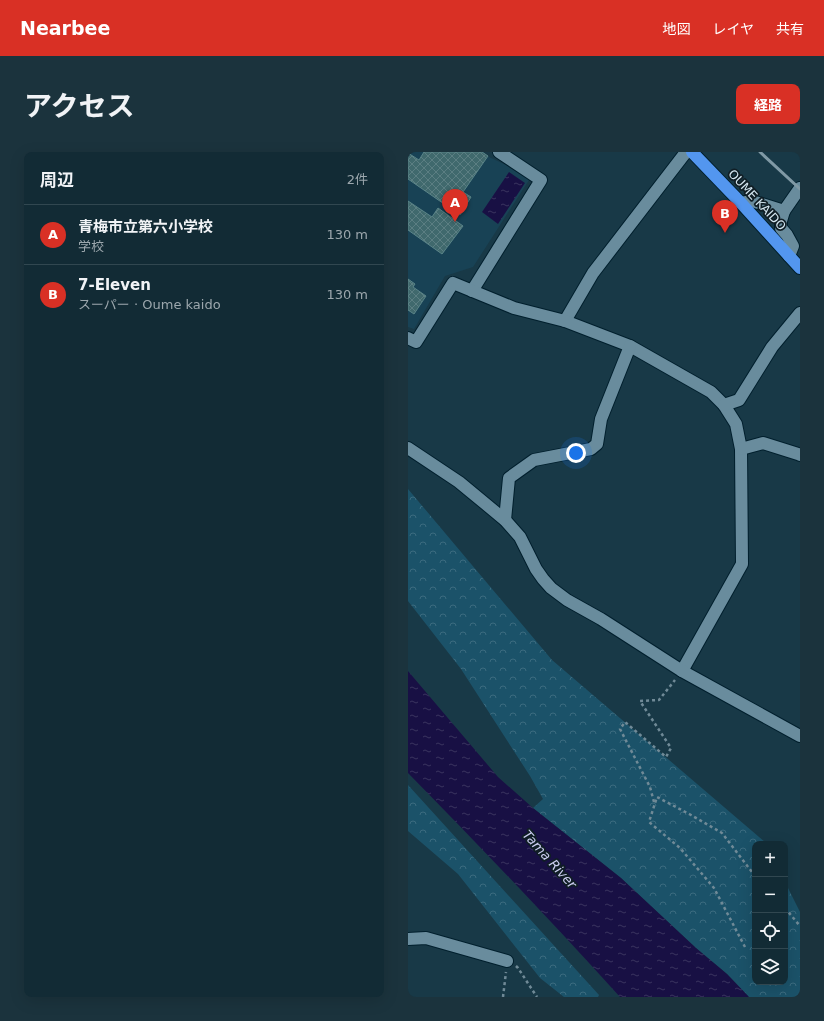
<!DOCTYPE html>
<html lang="ja">
<head>
<meta charset="utf-8">
<style>
	:root { --surface:#122b35; --page:#1b333d; --text:#f1f3f6; --muted:#9ca7ad; --line:#314750; --accent:#d93025 }
	body { margin:0; font-family:"DejaVu Sans","Noto Sans JP",sans-serif; background:var(--page); color:var(--text) }
	.controls { position:absolute; right:12px; bottom:12px; display:grid; overflow:hidden; border-radius:8px; box-shadow:0 4px 16px #0002 }
	.controls button { width:36px; height:36px; display:grid; place-items:center; padding:0; border:0; border-bottom:1px solid var(--line); background:var(--surface); color:var(--text); font:20px sans-serif }
	.you { position:absolute; left:168px; top:301px; width:14px; height:14px; margin:-10px; border:3px solid #fff; border-radius:50%; background:#1a73e8; box-shadow:0 0 0 6px #1a73e833 }
	.badge { display:grid; place-items:center; width:26px; height:26px; border-radius:50%; background:var(--accent); color:#fff; font-size:13px; font-weight:700 }
	.pin { position:absolute; translate:-50% -33px; filter:drop-shadow(0 1px 2px #0008) }
	.pin::after { content:''; position:absolute; top:21px; width:14px; height:12px; background:inherit; clip-path:polygon(0 0,100% 0,50% 100%) }
	.list { margin:0; padding:0; list-style:none }
	h2 { display:flex; justify-content:space-between; align-items:center; height:52px; margin:0; padding:0 16px; font-size:17px }
	h2 small { font-size:13px; font-weight:400; color:var(--muted) }
	.list li { display:grid; grid-template-columns:26px 1fr auto; gap:12px; align-items:center; box-sizing:border-box; height:60px; padding:0 16px; border-top:1px solid var(--line) }
	.list b { display:block; font-size:15px; white-space:nowrap }
	.list p { margin:0; font-size:13px; white-space:nowrap; color:var(--muted) }
	.list em { font-size:13px; font-style:normal; color:var(--muted) }
	.icon { flex:none; width:22px; height:22px; fill:none; stroke:currentColor; stroke-width:2; stroke-linecap:round; stroke-linejoin:round }
	.map { position:relative; flex:none; width:392px; height:845px; overflow:hidden; border-radius:8px }
	header { display:flex; align-items:center; gap:24px; box-sizing:border-box; height:56px; padding:0 20px; background:var(--accent); color:#fff }
	header strong { font-size:19px }
	nav { display:flex; gap:22px; margin-inline-start:auto; font-size:14px }
	.intro { display:flex; align-items:center; justify-content:space-between; box-sizing:border-box; height:96px; padding:0 24px }
	h1 { margin:0; font-size:28px }
	.button { padding:10px 18px; border-radius:8px; background:var(--accent); color:#fff; font-size:14px; font-weight:700 }
	main { display:flex; gap:24px; padding:0 24px }
	aside { flex:1; background:var(--surface); border-radius:8px; box-shadow:0 4px 16px #0002 }
	.map>svg:first-child { display:block }
	.built { fill:#184255 }
	.forest { fill:url(#forest-crowns) }
	.water { fill:url(#water-ripples) }
	.building { fill:url(#building-cross-hatch); stroke:#5a8488 }
	.lines { fill:none; stroke-linecap:round; stroke-linejoin:round }
	.minor-casing { stroke:#001f2d; stroke-width:14 }
	.highway-casing { stroke:#001f2d; stroke-width:14 }
	.path { stroke:#708a97; stroke-width:2.5; stroke-dasharray:3 3; stroke-linecap:butt }
	.minor { stroke:#698c9d; stroke-width:12 }
	.highway { stroke:#5396ef; stroke-width:12 }
	.rail { stroke:#8099a5; stroke-width:3 }
	.labels { text-anchor:middle; stroke-width:3.5; stroke-linejoin:round; paint-order:stroke }
	.street-label { font-size:12px; fill:#d6e8f2; stroke:#101e25 }
	.water-label { font-size:13px; font-style:italic; fill:#cbcdf0; stroke:#101e25 }
</style>
</head>
<body>
<header>
<strong>Nearbee</strong>
<nav><a>地図</a><a>レイヤ</a><a>共有</a></nav>
</header>
<div class="intro"><h1>アクセス</h1><a class="button">経路</a></div>
<main>
<aside>
<h2>周辺<small>2件</small></h2>
<ul class="list">
<li><span class="badge">A</span><div><b>青梅市立第六小学校</b><p>学校</p></div><em>130 m</em></li>
<li><span class="badge">B</span><div><b>7-Eleven</b><p>スーパー · Oume kaido</p></div><em>130 m</em></li>
</ul>
</aside>
<div class="map">
<svg width="392" height="845" viewBox="0 0 392 845">
	<defs>
		<pattern id="forest-crowns" width="20" height="18" patternUnits="userSpaceOnUse"><rect width="20" height="18" fill="#1b5269"/><path d="M2 6a3 3 0 1 1 6 0M12 15a3 3 0 1 1 6 0" fill="none" stroke="#3b6b7f"/></pattern>
		<pattern id="water-ripples" width="26" height="14" patternUnits="userSpaceOnUse"><rect width="26" height="14" fill="#181044"/><path d="M2 4q2-2 4 0t4 0M15 11q2-2 4 0t4 0" fill="none" stroke="#39335f"/></pattern>
		<pattern id="building-cross-hatch" width="8" height="8" patternUnits="userSpaceOnUse"><rect width="8" height="8" fill="#40696d"/><path d="M0 0l8 8M0 8l8-8" fill="none" stroke="#5b7e82"/></pattern>
	</defs>
	<rect width="100%" height="100%" fill="#183947"/>
	<path class="built" d="M0,0H76L77,3L123,25L65,115L37,124L6,177L0,175Z"/>
	<g class="forest">
		<path d="M0,337L144,508L357,690L359,692H347V830H377V730L392,760V845H341L319,822L288,796L213,726L125,656L135,647L122,624L53,517L0,449Z"/>
		<path d="M0,633L191,843L190,845H156L132,826L50,722L0,679Z"/>
	</g>
	<g class="water">
		<path d="M101,20L117,31L90,72L74,60Z"/>
		<path d="M0,519L90,625L125,656L213,726L288,796L319,822L341,845H212C143,769 72,694 0,621Z"/>
	</g>
	<g class="building">
		<path d="M16,0H74L80,4L55,40L63,45L52,63L0,27V1L11,8Z"/>
		<path d="M0,49L24,65L30,56L55,74L34,102L0,78Z"/>
		<path d="M0,127L7,132L5,135L18,144L6,162L0,158Z"/>
	</g>
	<g class="lines">
		<defs>
			<g id="minor">
				<path d="M333,51L344,49L376,59L392,36"/>
				<path d="M376,59L373,69V76L379,83L385,94L381,104"/>
				<path d="M64,139L133,28L91,0"/>
				<path d="M157,169L185,121L278,0"/>
				<path d="M0,186L8,190L45,131L106,156L157,169L222,194L303,240L316,253L328,272L333,297L334,412L274,519"/>
				<path d="M316,253L331,248L364,195L392,161"/>
				<path d="M0,296L51,330L97,368L112,385L128,417L135,427L143,436L159,448L193,467L274,519L392,584"/>
				<path d="M333,297L355,291L390,302L392,303"/>
				<path d="M97,368L101,326L126,308L183,297L189,292L193,267L222,194"/>
				<path d="M0,787L18,786L99,809"/>
			</g>
			<path id="highway" d="M284,0L333,51L392,116"/>
		</defs>
		<use href="#minor" class="minor-casing"/>
		<use href="#highway" class="highway-casing"/>
		<g class="path">
			<path d="M246,650L242,635L212,577L217,570L258,605L263,596L232,549L251,548L267,528"/>
			<path d="M377,756L392,774"/>
			<path d="M337,795L306,736L272,696L241,670L249,645L283,663L314,681L347,724"/>
			<path d="M108,814L110,816L129,845"/>
			<path d="M95,845L98,820"/>
		</g>
		<use href="#minor" class="minor"/>
		<use href="#highway" class="highway"/>
		<path class="rail" d="M352,0L392,37"/>
	</g>
	<g class="labels">
		<g class="street-label">
			<text transform="translate(349 48) rotate(47)" y="4">OUME KAIDO</text>
		</g>
		<g class="water-label">
			<text transform="translate(142 707) rotate(48)" y="5">Tama River</text>
		</g>
	</g>
</svg>
<div class="controls">
<button>+</button>
<button>−</button>
<button><svg class="icon" aria-label="locate" viewBox="0 0 24 24"><circle cx="12" cy="12" r="6"/><path d="M12 2v4M12 18v4M2 12h4M18 12h4"/></svg></button>
<button><svg class="icon" aria-label="layers" viewBox="0 0 24 24"><path d="M12 4l9 5-9 5-9-5zM3 14l9 5 9-5"/></svg></button>
</div>
<div class="you"></div>
<div class="pin badge" style="left:47px;top:70px">A</div>
<div class="pin badge" style="left:317px;top:81px">B</div>
</div>
</main>
</body>
</html>
